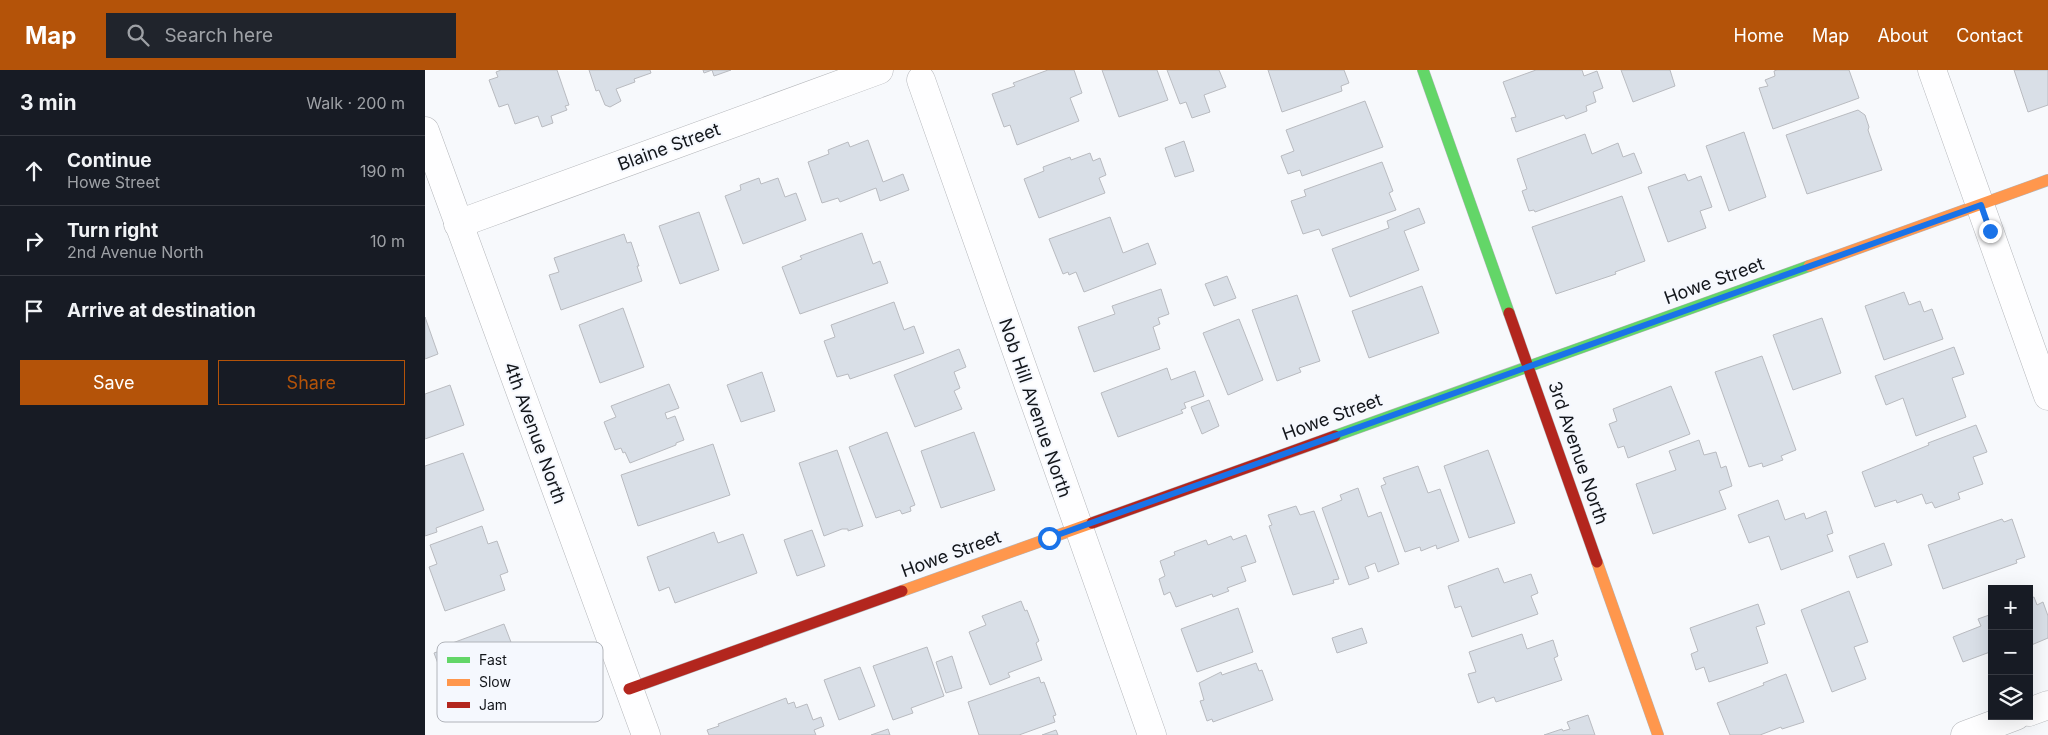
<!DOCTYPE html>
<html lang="en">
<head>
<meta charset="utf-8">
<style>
	:root { --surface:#171b24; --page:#20242c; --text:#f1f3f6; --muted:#9ea1a6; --line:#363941; --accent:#b45309 }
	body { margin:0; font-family:Inter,sans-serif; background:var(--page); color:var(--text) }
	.controls { position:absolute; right:15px; bottom:15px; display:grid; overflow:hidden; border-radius:0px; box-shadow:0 5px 20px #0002 }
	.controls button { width:45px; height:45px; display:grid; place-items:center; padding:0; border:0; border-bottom:1px solid var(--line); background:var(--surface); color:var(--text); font:25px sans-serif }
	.stop { position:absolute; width:15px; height:15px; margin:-11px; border:4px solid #1a73e8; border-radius:50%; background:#fff }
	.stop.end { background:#1a73e8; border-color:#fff; box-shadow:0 1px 5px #0008 }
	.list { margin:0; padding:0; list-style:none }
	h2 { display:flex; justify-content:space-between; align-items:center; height:65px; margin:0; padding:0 20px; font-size:21px }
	h2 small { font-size:16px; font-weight:400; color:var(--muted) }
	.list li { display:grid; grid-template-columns:32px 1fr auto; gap:15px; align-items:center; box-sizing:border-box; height:70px; padding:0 20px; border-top:1px solid var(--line) }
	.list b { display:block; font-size:19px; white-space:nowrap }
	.list p { margin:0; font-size:16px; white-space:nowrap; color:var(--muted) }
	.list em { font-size:16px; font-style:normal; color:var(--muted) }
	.actions { display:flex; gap:10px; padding:15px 20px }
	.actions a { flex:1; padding:11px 0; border:1px solid var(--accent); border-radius:0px; text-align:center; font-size:18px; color:var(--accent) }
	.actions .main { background:var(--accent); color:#fff }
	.icon { flex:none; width:28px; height:28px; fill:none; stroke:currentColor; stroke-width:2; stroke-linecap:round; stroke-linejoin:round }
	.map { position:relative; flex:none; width:1623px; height:665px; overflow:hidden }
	header { display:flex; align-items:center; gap:30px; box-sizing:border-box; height:70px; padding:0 25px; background:var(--accent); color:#fff }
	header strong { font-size:24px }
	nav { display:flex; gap:28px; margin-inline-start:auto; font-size:18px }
	.search { width:350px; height:45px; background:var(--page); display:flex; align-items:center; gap:12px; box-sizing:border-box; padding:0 18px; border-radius:0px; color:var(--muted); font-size:19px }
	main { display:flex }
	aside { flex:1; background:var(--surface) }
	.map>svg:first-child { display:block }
	.building { fill:#d9dfe7; stroke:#b9bbc0 }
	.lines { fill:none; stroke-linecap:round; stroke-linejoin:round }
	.street-casing { stroke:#b4b6ba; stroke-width:29 }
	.fast-casing { stroke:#b4b6ba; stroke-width:12 }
	.slow-casing { stroke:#b4b6ba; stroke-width:12 }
	.jam-casing { stroke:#b4b6ba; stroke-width:12 }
	.street { stroke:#fefeff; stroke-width:28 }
	.fast { stroke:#63d668; stroke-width:11 }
	.slow { stroke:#ff974d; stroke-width:11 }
	.jam { stroke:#b3261e; stroke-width:11 }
	.route { stroke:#1a73e8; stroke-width:6 }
	.labels { text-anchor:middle; stroke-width:4; stroke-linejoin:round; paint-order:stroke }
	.street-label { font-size:18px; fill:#13161b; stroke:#f5f8fe }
	.key { fill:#f5f8fe; stroke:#b1b4ba; stroke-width:1 }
	.key-label { font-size:14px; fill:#13161b }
</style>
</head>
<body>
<header>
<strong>Map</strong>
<div class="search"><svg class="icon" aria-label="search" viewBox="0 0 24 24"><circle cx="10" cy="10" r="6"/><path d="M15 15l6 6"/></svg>Search here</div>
<nav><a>Home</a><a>Map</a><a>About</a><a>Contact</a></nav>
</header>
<main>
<aside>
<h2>3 min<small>Walk · 200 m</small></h2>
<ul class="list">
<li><svg class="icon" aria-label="ahead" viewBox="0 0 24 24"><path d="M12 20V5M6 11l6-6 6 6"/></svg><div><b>Continue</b><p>Howe Street</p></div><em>190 m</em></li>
<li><svg class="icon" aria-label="right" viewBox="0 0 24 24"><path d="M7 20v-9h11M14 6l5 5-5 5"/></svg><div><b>Turn right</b><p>2nd Avenue North</p></div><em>10 m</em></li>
<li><svg class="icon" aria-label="arrive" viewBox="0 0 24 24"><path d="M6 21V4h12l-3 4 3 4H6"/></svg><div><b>Arrive at destination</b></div></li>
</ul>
<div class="actions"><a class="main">Save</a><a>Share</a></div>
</aside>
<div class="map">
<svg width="1623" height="665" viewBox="0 0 1623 665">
	<rect width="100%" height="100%" fill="#f7f9fc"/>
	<g class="building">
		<path d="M76,0H132L144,35L140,36L142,40L126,46L128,53L117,57L113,46L90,54L83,34L74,37L64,10L73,7L71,2Z"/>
		<path d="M164,0H225L226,3L209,9L210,12L191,19L196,31L185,37L180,35L174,20L171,21Z"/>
		<path d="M278,0H306L289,6L287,0L279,3Z"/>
		<path d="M623,0H649L657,23L645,28L654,51L592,75L585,55L579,57L567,24L590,16L588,13Z"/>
		<path d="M677,0H732L743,30L694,47Z"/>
		<path d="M742,0H794L801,17L779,25L785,42L767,48L761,32L755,34Z"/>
		<path d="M843,0H919L924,13L916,16L917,21L857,42Z"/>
		<path d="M1111,0H1157L1159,6L1172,1L1178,18L1168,22L1171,32L1161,36L1162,41L1141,49L1139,45L1091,62L1086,48L1091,47L1078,12Z"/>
		<path d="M1196,0H1245L1250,16L1208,32Z"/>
		<path d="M1352,0H1424L1434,28L1348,59L1334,18L1343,16L1340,10L1350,6L1349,1Z"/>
		<path d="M1589,0H1623V35L1603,42Z"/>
		<path d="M940,31L958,77L877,106L875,100L863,104L856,86L869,81L861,60Z"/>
		<path d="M1433,40L1440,45L1444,57L1443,60L1457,100L1382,124L1361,65Z"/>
		<path d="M1319,62L1341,127L1304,141L1281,76Z"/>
		<path d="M1160,64L1167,84L1193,73L1198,87L1209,83L1217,103L1110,142L1109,140L1104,141L1097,121L1102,119L1092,89Z"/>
		<path d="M443,70L458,112L478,104L484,120L455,131L451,118L415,132L413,128L397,133L383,92L404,84L403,80L423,72L425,77Z"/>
		<path d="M759,71L769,101L750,107L740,78Z"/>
		<path d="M665,83L668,91L675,88L681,105L674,108L680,123L614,148L599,109L619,101L618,97L645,87L646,90Z"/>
		<path d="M957,92L968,121L964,123L971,140L897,166L894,159L878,164L866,131L881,126L879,120Z"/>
		<path d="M1260,104L1263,111L1276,106L1287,137L1275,141L1281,158L1243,172L1223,117Z"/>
		<path d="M334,108L336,114L353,108L360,127L371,123L381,150L318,174L300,126L316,120L315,115Z"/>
		<path d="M1197,126L1220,191L1190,202L1191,204L1131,224L1107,157Z"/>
		<path d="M994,138L1000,153L979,161L994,200L925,227L907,179L964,158L962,151Z"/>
		<path d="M274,142L294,200L255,214L234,156Z"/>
		<path d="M685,147L698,183L723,173L731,194L659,222L651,202L644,205L643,202L638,204L624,169Z"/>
		<path d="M437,163L448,194L455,191L463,213L375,244L357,197L377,189L375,186Z"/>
		<path d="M199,164L202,173L206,172L214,196H212L217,211L136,240L124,205L134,202L129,188Z"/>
		<path d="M802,206L811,228L789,236L780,214Z"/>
		<path d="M997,216L1014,263L944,288L927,241Z"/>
		<path d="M736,219L744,244L733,248L735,254L728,257L735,279L669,302L653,257L690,244L687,236Z"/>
		<path d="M1479,222L1484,235L1495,231L1499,242L1507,239L1518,269L1459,290L1440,236Z"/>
		<path d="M872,225L895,291L874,298L876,302L852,311L827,240Z"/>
		<path d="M469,232L479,260L489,256L499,283L425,309L423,304L412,307L399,271L410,267L406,255Z"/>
		<path d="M198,238L219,297L175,313L154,255Z"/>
		<path d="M0,247L13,284L0,289Z"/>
		<path d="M1397,248L1416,303L1368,320L1348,265Z"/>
		<path d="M814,249L838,310L803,325L778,263Z"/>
		<path d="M1529,277L1539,304L1527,308L1541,347L1491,366L1478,328L1461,335L1450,306Z"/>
		<path d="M534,279L541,297L529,302L535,318L529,321L537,339L490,357L469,305Z"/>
		<path d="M1337,286L1371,380L1356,386L1358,390L1338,397L1337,393L1324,397L1290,302Z"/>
		<path d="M742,298L746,310L770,301L779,326L759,333L761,338L756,340L758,343L693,367L676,323Z"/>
		<path d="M337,302L350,341L316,352L302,315Z"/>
		<path d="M244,314L254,338L240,343L242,349L250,346L259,370L251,373V375L205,393L200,382L198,383L196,378L190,380L179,352L191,347L186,336Z"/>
		<path d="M25,315L39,355L0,369V324Z"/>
		<path d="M1246,316L1265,364L1203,388L1199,376L1193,378L1184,354L1192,351L1188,339Z"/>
		<path d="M784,330L794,356L777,364L766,337Z"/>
		<path d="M1551,355L1562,382L1548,387L1558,414L1533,423L1535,429L1510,438L1507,432L1501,434L1497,424L1472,433L1471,430L1450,437L1437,402L1504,375L1503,373Z"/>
		<path d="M462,362L490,435L485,437L486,441L477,444L475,440L451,448L424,377Z"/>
		<path d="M549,362L570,420L516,438L496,381Z"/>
		<path d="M1274,370L1279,385L1291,382L1296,398L1301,396L1307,416L1294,421L1301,439L1228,464L1211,414L1251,400L1244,381Z"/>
		<path d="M288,374L305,425L213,456L196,405Z"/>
		<path d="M412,380L438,456L423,461V459H417L399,466L374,393Z"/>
		<path d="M1063,380L1090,453L1044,468L1019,396Z"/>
		<path d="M38,383L59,440L11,458L12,462L0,466V396Z"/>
		<path d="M993,396L1003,423L1015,419L1034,471L1012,479L1011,475L996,481L995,477L980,482L956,416L961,414L958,408Z"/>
		<path d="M933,418L943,447L956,442L974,494L953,502L950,493L940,497L944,508L924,515L897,438L917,430L915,425Z"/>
		<path d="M1353,430L1360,450L1379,443L1381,449L1401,441L1408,463L1402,465L1408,481L1356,500L1344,466L1324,473L1313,445Z"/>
		<path d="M871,436L875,445L889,441L914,509L908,510L909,513L868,525L844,456L847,455L843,445Z"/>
		<path d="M1577,449L1579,452L1587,449L1600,487L1591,490L1592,493L1518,519L1503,475Z"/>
		<path d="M57,456L63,474L72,471L83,502L75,505L80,520L20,541L4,497L12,494L5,475Z"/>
		<path d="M387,460L400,496L372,506L359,470Z"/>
		<path d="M289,462L293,473L318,464L332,503L250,533L244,517L234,521L222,487Z"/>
		<path d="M821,465L831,492L816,497L821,511L802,518L804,521L788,527L787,524L751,537L745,522L739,525L734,509L740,506L735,491L750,485L749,482L781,470L783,475L806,466L808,470Z"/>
		<path d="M1459,473L1467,495L1432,508L1424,486Z"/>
		<path d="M1073,498L1079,513L1106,504L1113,523L1106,526L1113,544L1047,567L1036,536L1030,538L1023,516Z"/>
		<path d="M1424,521L1443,572L1429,577L1441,609L1407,622L1376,540Z"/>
		<path d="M1609,527L1612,535L1618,532L1623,546V568L1604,576V529Z"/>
		<path d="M596,531L600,541L602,540L614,571L611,573L617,590L583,603L585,607L565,615L544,562L561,555L557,546Z"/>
		<path d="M1333,534L1340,554L1331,557L1343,593L1284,612L1279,597L1271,600L1266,584L1273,581L1265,558Z"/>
		<path d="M813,538L828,582L772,602L756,559Z"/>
		<path d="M1567,544V585L1565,582L1538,592L1528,567L1556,556L1553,549Z"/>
		<path d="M79,554L94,593L23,620L9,583L23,578L22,575Z"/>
		<path d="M937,558L942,573L912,583L907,568Z"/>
		<path d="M1097,564L1102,579L1128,570L1133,586L1129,588L1137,610L1071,632L1069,627L1053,633L1043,604L1051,602L1044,582Z"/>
		<path d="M502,577L519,626L486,638L488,643L468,650L448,596Z"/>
		<path d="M527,586L537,618L521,623L511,592Z"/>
		<path d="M831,593L834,601L837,600L848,630L788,652L787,649L782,651L775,631L779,630L774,613L796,602L797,605Z"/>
		<path d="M435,597L450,636L414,650L399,610Z"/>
		<path d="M1361,604L1379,652L1357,659L1356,657L1335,665H1305L1292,633L1339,615L1338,613Z"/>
		<path d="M614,607L616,613L619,612L631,645L628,646L630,652L594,665H554L543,632Z"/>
		<path d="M361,628L363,634L369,632L371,638L382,634L388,650L396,647L399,656L389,660L391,665H284L282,660L294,656L293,654Z"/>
		<path d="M1163,645L1170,665H1119L1137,659L1138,661L1145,659L1142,652Z"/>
		<path d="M463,659L465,665H446Z"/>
		<path d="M631,660L633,665H617Z"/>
	</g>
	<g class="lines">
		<defs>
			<g id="street">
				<path d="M1507,0L1623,326"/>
				<path d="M496,10L727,665"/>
				<path d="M0,61L221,665"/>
				<path d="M33,154L454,0"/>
				<path d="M1604,642L1623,635"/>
				<path d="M1540,665L1591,646"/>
			</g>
			<g id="fast">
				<path d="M998,0L1084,243"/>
				<path d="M910,366L1384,196"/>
			</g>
			<g id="slow">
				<path d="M1384,196L1623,110"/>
				<path d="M1172,492L1233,665"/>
				<path d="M477,521L667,453"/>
			</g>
			<g id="jam">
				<path d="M1084,243L1172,492"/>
				<path d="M667,453L910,366"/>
				<path d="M204,619L477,521"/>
			</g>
		</defs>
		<use href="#street" class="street-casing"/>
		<use href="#fast" class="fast-casing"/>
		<use href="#slow" class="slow-casing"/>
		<use href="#jam" class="jam-casing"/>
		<use href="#street" class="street"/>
		<use href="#fast" class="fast"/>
		<use href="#slow" class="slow"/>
		<use href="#jam" class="jam"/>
	</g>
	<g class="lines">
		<path class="route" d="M624,468L1556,135L1565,161"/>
	</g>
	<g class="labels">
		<g class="street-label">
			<text transform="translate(244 77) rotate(-20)" y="6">Blaine Street</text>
			<text transform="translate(1289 211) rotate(-20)" y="6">Howe Street</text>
			<text transform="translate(610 338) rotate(71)" y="6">Nob Hill Avenue North</text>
			<text transform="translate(907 347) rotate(-20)" y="6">Howe Street</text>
			<text transform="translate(110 363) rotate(70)" y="6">4th Avenue North</text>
			<text transform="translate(1153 383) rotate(71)" y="6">3rd Avenue North</text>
			<text transform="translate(526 484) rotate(-20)" y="6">Howe Street</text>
		</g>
	</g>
	<rect x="12" y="572" width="166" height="80" rx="8" class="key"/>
	<rect x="22" y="587" width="23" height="6" fill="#63d668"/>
	<rect x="22" y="609" width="23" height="7" fill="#ff974d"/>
	<rect x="22" y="632" width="23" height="6" fill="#b3261e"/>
	<g class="key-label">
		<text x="54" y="595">Fast</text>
		<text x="54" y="617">Slow</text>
		<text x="54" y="640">Jam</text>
	</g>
</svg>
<div class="controls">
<button>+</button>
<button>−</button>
<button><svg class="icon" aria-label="layers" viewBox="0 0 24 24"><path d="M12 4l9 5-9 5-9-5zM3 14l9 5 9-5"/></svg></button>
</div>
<div class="stop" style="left:624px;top:468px"></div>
<div class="stop end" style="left:1565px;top:161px"></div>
</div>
</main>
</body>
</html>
